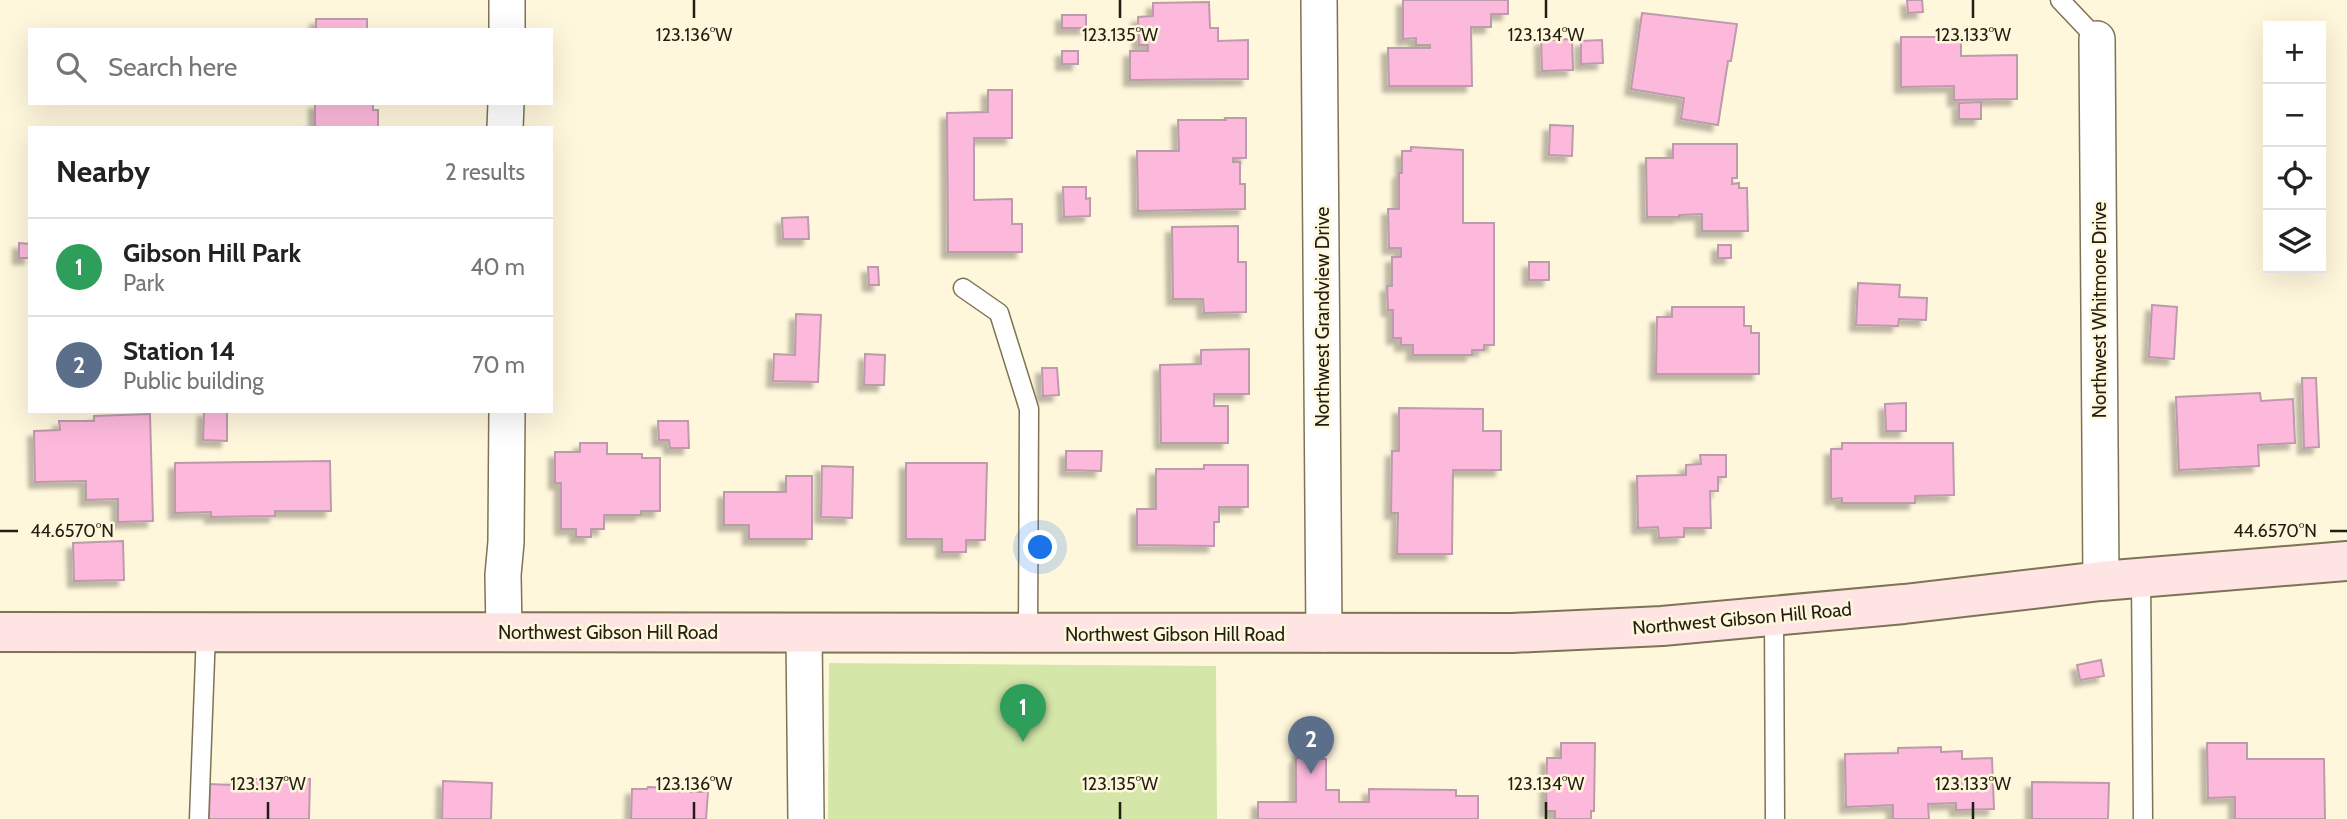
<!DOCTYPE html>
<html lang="en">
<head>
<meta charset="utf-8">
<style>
	:root { --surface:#fff; --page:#f6f6f6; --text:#222; --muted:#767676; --line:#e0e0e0; --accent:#a73895 }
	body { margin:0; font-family:Cabin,sans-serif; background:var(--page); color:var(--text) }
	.controls { position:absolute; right:21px; top:21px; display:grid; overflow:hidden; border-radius:0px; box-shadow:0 7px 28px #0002 }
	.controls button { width:63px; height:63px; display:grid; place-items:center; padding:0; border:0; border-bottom:2px solid var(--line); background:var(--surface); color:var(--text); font:35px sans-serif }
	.you { position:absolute; left:1041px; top:548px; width:24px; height:24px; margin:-18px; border:5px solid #fff; border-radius:50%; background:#1a73e8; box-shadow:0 0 0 10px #1a73e833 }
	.badge { display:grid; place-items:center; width:46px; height:46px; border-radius:50%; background:var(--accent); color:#fff; font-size:23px; font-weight:700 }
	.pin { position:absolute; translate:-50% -58px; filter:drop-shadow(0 2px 4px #0008) }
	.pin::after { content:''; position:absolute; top:37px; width:24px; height:21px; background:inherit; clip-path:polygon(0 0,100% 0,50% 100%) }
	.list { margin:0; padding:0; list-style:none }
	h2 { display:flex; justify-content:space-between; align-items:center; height:91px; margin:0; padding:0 28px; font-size:30px }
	h2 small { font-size:23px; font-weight:400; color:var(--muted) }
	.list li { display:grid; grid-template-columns:46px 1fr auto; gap:21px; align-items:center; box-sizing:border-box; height:98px; padding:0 28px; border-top:2px solid var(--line) }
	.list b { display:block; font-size:26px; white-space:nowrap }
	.list p { margin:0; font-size:23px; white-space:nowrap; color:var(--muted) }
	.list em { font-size:23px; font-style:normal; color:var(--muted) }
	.icon { flex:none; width:38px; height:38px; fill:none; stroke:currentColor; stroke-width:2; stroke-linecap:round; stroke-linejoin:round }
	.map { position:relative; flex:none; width:2347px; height:819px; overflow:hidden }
	.search { position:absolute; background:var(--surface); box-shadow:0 7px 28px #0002; left:28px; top:28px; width:525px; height:77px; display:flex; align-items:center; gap:18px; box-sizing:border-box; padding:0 24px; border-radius:0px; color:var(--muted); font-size:26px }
	.panel { position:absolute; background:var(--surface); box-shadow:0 7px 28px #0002; left:28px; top:126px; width:525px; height:287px; border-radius:0px }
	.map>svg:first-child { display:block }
	.green { fill:#d4e7a9 }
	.building { fill:#fdb9dc; stroke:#bc9bab; stroke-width:2; filter:url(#shadow) }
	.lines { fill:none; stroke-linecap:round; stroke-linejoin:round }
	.lane-casing { stroke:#7d7455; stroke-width:21 }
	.street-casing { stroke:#7d7455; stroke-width:38 }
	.secondary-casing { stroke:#7d7455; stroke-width:42 }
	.lane { stroke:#fff; stroke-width:18 }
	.street { stroke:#fff; stroke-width:35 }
	.secondary { stroke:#fee4e2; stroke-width:38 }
	.ticks { fill:none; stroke:#221e12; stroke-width:2.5 }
	.labels { text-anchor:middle; stroke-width:5; stroke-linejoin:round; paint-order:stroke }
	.street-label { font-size:19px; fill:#221e12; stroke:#fff7dc }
	.ticks-label { font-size:18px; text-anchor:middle; fill:#221e12; stroke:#fff7dc; stroke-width:5; stroke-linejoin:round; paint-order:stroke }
</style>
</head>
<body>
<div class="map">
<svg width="2347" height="819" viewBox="0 0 2347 819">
	<defs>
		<filter id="shadow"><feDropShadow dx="-6" dy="6" stdDeviation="2" flood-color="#0004"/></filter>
	</defs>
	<rect width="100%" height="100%" fill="#fff7dc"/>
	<path class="green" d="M829,663L1216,666L1217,819H828Z"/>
	<g class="building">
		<path d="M1403,0H1508V14H1491V27H1471L1472,86H1389L1388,48H1430V45H1416V38L1403,39Z"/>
		<path d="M1907,0H1922L1923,12L1908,13Z"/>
		<path d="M1209,2L1210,28H1218V41L1248,40V79L1130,80V51H1148V45H1139L1138,17L1153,16V3Z"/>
		<path d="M1642,13L1737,24L1731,61H1728L1718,125L1681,119L1684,98L1631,89Z"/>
		<rect x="1062" y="15" width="24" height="13"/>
		<rect x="316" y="19" width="51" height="11"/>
		<path d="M1901,37H1961V56L2017,55V99L1954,100V86L1901,87Z"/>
		<path d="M1572,39L1573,70L1542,71L1541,40Z"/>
		<path d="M1602,40L1603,63L1581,64V41Z"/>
		<rect x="1062" y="51" width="16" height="13"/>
		<path d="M988,90H1012V138H974V200L1012,199V224H1022V252H948L947,113L988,112Z"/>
		<path d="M1981,102V119H1959V103Z"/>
		<path d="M315,103H373V110H378V128H315Z"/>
		<path d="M1225,118H1246V158H1233V162H1240V184H1245V209L1138,211L1137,151H1179L1178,120H1226Z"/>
		<path d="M1550,125L1573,126L1572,156L1549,155Z"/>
		<path d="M1673,144H1737V178H1732V184L1739,183V188H1747L1748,231H1702V214L1679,215V217H1647L1646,158H1673Z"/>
		<path d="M1411,147L1463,150V223H1494V345H1484V350H1472V355H1413V345H1401V338H1393V310H1388L1387,286H1392V257H1401V248H1389L1388,209H1399V173H1402V151H1411Z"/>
		<path d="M1063,187H1086V199L1090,198V216L1064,217Z"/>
		<path d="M808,217L809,239H783L782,218Z"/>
		<path d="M1238,226V262H1246V312L1204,313L1203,299H1173L1172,227Z"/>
		<path d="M19,243L30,244V258H19Z"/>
		<rect x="1718" y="245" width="13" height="13"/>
		<rect x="1529" y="262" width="20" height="18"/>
		<path d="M868,267H878L879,285H869Z"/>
		<path d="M1858,283L1900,285L1899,297L1927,298L1926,320L1899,319L1898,326L1856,325Z"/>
		<path d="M2152,305L2177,307L2174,359L2149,357Z"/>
		<path d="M1672,307H1744V326H1751V333H1759V374H1656L1657,317H1672Z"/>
		<path d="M796,314L821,315L818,382L773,381L774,354L795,355Z"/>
		<path d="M1249,349V394H1214V406H1228V443H1161L1160,365L1201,364V350Z"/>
		<path d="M865,354L885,355L884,385H864Z"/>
		<path d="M1042,368H1057L1059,395L1043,396Z"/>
		<path d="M2302,378H2316L2319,447L2304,448Z"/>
		<path d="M2260,393L2261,401L2293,399L2295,443L2258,445L2259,466L2179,470L2176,397Z"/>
		<path d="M1906,403V431H1886L1885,404Z"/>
		<path d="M1399,408L1483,409V431H1501V470H1453L1452,554H1397L1398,513H1391L1392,451H1399Z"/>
		<path d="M204,411H227V441L203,440Z"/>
		<path d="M150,414L153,521L118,522V499L86,500V481L35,482L34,431L60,430L59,421H94V416Z"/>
		<path d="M658,421H688L689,448H670L669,440H659Z"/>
		<path d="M580,443H607V454H642V458H660V511H641V515H604V529H591V537H576V529H561V483H555V452H580Z"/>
		<path d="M1842,443H1953L1954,495L1915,496V503H1842V498L1831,499V449H1842Z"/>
		<path d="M1066,451H1102L1101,471L1066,470Z"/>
		<path d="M1700,455H1726V477H1718V491H1710L1711,528H1684V537L1659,538L1658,527L1638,528L1637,476L1686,475V465L1701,464Z"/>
		<path d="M330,461L331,511H275V516L211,517V512L175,513V463Z"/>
		<path d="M906,463H987L985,540H966V552H942V539H906Z"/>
		<path d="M1204,465H1248V507H1219V522H1214V546L1137,545V509H1156V469H1204Z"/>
		<path d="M822,466L853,467L852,518L821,517Z"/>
		<path d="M786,476H812V539H749V525H724V492H786Z"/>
		<path d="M123,541L124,580L74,581L73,543Z"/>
		<path d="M2101,660L2104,676L2080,680L2077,665Z"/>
		<path d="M1561,743H1595L1594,811H1591V819H1555V811H1546L1547,758H1561Z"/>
		<path d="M2207,743H2247V759H2324L2325,819H2235V797L2208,798Z"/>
		<path d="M1941,747V752L1962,751V759L1992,758L1994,809L1956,810V803L1928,804L1929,819H1893V805L1846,807L1845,754L1898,753V748Z"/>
		<path d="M1299,749H1312V759H1326V790H1339V802H1369V789L1456,790V796H1478V819H1258V802H1296V758H1299Z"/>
		<path d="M231,779H310L309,819H209L210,784L231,785Z"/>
		<path d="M443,781L492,783L491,819H442Z"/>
		<path d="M2032,782L2109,783L2108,819H2032Z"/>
		<path d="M648,787L691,789V792H708L706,819H631L632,789H647Z"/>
	</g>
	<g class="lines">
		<defs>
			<g id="lane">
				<path d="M2060,0L2097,39"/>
				<path d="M963,288L999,313L1029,409L1028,634"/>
				<path d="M2141,578L2143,819"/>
				<path d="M1774,616L1775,819"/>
				<path d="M199,819L206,632"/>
			</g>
			<g id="street">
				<path d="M1319,0L1324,634"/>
				<path d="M507,30V0"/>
				<path d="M2097,39L2101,581"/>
				<path d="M505,128L506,103"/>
				<path d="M504,632L503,575L506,542L507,411"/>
				<path d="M804,634L806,819"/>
			</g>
			<path id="secondary" d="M0,632L1512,633L1662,626L1904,604L2101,581L2347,561"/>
		</defs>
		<use href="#lane" class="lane-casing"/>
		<use href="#street" class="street-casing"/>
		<use href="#secondary" class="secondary-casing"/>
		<use href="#lane" class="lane"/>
		<use href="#street" class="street"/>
		<use href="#secondary" class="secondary"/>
	</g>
	<path class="ticks" d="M694,0V18M1120,0V18M1546,0V18M1973,0V18M0,531H18M2330,531H2347M268,802V819M694,802V819M1120,802V819M1546,802V819M1973,802V819"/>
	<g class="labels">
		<g class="street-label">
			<text transform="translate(2099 310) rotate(-90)" y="7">Northwest Whitmore Drive</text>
			<text transform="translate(1322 317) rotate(-90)" y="7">Northwest Grandview Drive</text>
			<text transform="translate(1742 618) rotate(-5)" y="7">Northwest Gibson Hill Road</text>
			<text x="608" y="639">Northwest Gibson Hill Road</text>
			<text x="1175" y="641">Northwest Gibson Hill Road</text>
		</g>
	</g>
	<g class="ticks-label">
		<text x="694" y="41">123.136°W</text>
		<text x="1120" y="41">123.135°W</text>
		<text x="1546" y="41">123.134°W</text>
		<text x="1973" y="41">123.133°W</text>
		<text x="72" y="537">44.6570°N</text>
		<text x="2275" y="537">44.6570°N</text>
		<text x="268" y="790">123.137°W</text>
		<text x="694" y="790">123.136°W</text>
		<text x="1120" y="790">123.135°W</text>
		<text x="1546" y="790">123.134°W</text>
		<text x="1973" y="790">123.133°W</text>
	</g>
</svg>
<div class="controls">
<button>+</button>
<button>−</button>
<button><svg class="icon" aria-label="locate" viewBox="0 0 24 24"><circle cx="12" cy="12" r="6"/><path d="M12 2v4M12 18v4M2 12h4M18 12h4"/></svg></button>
<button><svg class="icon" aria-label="layers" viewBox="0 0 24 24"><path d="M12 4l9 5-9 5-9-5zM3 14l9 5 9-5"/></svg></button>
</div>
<div class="you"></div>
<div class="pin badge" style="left:1023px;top:742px;background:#2e9e5b">1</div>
<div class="pin badge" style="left:1311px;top:774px;background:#5c6f8a">2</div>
<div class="search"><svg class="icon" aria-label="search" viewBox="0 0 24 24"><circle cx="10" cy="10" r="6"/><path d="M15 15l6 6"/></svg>Search here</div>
<section class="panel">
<h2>Nearby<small>2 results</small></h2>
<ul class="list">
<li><span class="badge" style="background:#2e9e5b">1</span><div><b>Gibson Hill Park</b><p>Park</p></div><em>40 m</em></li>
<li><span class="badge" style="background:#5c6f8a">2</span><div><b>Station 14</b><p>Public building</p></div><em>70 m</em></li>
</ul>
</section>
</div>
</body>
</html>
